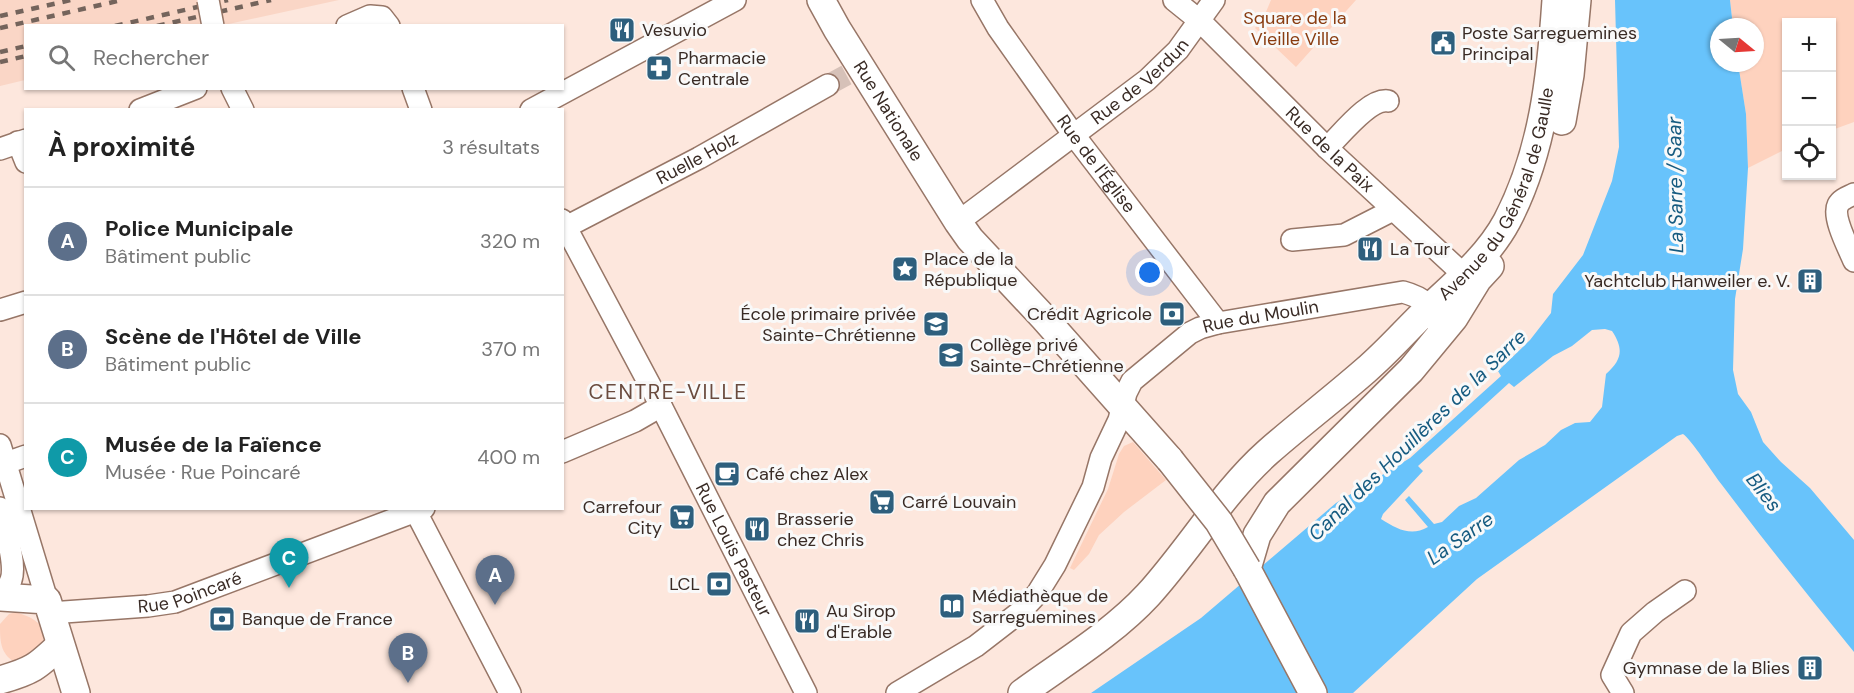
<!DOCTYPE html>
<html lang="fr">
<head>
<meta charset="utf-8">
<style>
	:root { --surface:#fff; --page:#f6f6f6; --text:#222; --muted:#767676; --line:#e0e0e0; --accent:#1a73e8 }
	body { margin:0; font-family:"DM Sans",sans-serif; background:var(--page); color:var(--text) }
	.controls { position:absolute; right:18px; top:18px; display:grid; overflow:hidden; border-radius:0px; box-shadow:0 2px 4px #0004 }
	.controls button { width:54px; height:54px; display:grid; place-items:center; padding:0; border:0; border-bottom:2px solid var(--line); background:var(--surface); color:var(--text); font:30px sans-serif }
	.compass { position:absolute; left:1710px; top:18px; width:54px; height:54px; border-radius:50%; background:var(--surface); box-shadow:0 2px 4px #0004; rotate:108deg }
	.you { position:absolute; left:1150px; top:273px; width:21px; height:21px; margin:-15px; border:4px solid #fff; border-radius:50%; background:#1a73e8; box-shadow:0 0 0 9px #1a73e833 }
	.badge { display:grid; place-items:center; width:39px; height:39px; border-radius:50%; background:var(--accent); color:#fff; font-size:20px; font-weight:700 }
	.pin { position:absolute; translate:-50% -50px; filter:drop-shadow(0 2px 3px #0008) }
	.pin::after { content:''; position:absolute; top:32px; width:21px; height:18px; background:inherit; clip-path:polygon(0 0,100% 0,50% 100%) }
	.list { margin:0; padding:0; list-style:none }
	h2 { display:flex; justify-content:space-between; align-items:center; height:78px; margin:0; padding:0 24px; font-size:26px }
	h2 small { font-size:20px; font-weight:400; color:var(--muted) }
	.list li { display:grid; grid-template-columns:39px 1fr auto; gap:18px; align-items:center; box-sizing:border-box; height:108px; padding:0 24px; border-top:2px solid var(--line) }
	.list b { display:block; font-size:22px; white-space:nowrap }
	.list p { margin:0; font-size:20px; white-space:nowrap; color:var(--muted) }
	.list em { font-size:20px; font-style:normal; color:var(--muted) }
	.icon { flex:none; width:33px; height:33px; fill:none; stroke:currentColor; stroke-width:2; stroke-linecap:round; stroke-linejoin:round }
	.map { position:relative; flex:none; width:1854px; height:693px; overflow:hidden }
	.search { position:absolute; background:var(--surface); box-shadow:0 2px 4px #0004; left:24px; top:24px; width:540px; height:66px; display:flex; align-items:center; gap:15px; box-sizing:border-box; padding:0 21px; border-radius:0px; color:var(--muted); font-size:22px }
	.panel { position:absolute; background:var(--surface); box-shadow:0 2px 4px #0004; left:24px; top:108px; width:540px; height:402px; border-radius:0px }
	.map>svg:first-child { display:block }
	.built { fill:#fad6c6 }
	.green { fill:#fed2be }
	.water { fill:#68c3fb; fill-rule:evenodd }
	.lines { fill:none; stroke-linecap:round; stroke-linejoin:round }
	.minor-tunnel { stroke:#d6c1b8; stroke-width:21; stroke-dasharray:21 10; stroke-linecap:butt }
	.minor-casing { stroke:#977667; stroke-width:24 }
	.major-casing { stroke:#977667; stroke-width:30 }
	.minor { stroke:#fff; stroke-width:21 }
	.major { stroke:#fff; stroke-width:27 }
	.rail { stroke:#74645c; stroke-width:4.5; stroke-dasharray:8 8; stroke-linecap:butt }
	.minor-bridge-casing { stroke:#977667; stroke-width:24; stroke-linecap:butt }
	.major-bridge-casing { stroke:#977667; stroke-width:30; stroke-linecap:butt }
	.minor-bridge { stroke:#fff; stroke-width:21 }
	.major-bridge { stroke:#fff; stroke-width:27 }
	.labels { text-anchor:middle; stroke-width:6; stroke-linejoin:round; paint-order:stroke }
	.park-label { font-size:18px; fill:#893c10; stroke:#f9f9f9 }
	.poi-label { font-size:18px; fill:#392b25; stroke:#f9f9f9; text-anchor:start }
	.street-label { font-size:18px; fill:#392b25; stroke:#f9f9f9 }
	.water-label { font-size:20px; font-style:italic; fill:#165b80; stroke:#f9f9f9 }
	.quarter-label { font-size:21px; letter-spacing:1.5px; fill:#6a4b3e; stroke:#f9f9f9 }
</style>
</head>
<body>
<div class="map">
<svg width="1854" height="693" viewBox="0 0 1854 693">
	<rect width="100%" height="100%" fill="#fde7dd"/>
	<path class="built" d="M0,0H339L224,25L26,26L25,80L0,86Z"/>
	<g class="green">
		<path d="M1271,0H1356L1296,67L1255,28L1263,19Z"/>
		<path d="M1730,0H1854V122L1832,130V22H1786V149L1748,168L1746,114L1738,63H1755V27H1733Z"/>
		<path d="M1133,442L1166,480L1124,512L1099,535L1089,554L1074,570L1070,568L1108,489L1119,454L1124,446Z"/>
		<path d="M16,612C30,617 46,622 43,640C42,644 40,649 36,652C31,657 21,659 15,662C0,654 0,640 0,624L9,614Z"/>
	</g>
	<path class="water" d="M1615,0H1730L1733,27H1719V63H1738L1746,114L1748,168L1743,249L1735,299L1733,370L1738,394L1751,412L1763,442L1781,462L1810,488L1854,540V652C1809,597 1765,542 1722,485C1714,475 1691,439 1683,434L1677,436L1477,579L1353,693H1091L1201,618L1336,503L1410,458L1501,376L1498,371L1530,340L1551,313L1553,294L1583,255L1612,181L1619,147ZM1605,329L1612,331C1624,349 1622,360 1606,374L1602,407L1590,422L1575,423L1561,430L1545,445L1519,460L1476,498L1459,506L1442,522L1434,524L1409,496L1405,500L1428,527C1411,537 1397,529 1381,519L1383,514L1423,471L1418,466L1509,383L1514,387L1553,356L1572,346L1592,330Z"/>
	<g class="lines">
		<path class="minor-tunnel" d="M828,85L852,72"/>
		<defs>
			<g id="minor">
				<path id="s1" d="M982,0L998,28L1073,134L1218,323"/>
				<path id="s2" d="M1174,0L1200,21L1327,148L1463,274"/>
				<path d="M347,26L370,16L382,17L389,26"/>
				<path d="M232,88L243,110"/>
				<path d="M413,88L421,110"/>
				<path d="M140,110L196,88"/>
				<path d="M531,110L735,0"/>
				<path d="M18,142L26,162"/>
				<path d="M1327,148C1341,135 1369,98 1388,101"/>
				<path d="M0,149L26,140"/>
				<path d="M1854,194C1848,197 1841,199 1838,205C1832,217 1849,249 1854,261"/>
				<path id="s3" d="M562,220L661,406L806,693"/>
				<path id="s4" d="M958,222L1147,80L1178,50L1214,0"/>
				<path id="s5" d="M566,227L699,158L828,85"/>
				<path d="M1292,240L1344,235L1393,210"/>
				<path d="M0,310L26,302"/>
				<path d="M0,445L47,600"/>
				<path d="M562,452L635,421L661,406"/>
				<path d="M0,465L26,456"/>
				<path d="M0,508C4,526 17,563 11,580C9,586 4,592 1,597"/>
				<path d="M416,512L510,693"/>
				<path id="s6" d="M50,613L148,606L175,602L424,508"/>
				<path id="s7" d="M897,693L976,646L1020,612L1037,594L1055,565L1093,487L1101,458L1119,420L1126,393L1132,381L1190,333L1200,328L1218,323L1403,292C1418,296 1433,304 1435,321"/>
				<path d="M1623,693L1612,675L1631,633L1655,612L1685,591"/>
			</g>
			<g id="major">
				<path id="s8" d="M821,0L837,29L958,222L970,239L1044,318L1170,460"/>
				<path d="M1562,121L1570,75L1577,0"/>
				<path d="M0,597L47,600L76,693"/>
				<path d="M0,680C32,671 37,667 60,645"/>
				<path id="s9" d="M1022,693C1063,663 1113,633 1148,595C1189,550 1223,492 1268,452C1300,424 1334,398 1366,370C1388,351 1407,329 1428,309C1456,283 1489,255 1507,221C1543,152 1551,76 1556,0"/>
				<path d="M1313,693L1247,569L1257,535L1277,503L1411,370L1454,318L1478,279L1490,266"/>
			</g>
		</defs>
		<use href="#minor" class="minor-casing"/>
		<use href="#major" class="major-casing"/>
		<use href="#minor" class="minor"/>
		<use href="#major" class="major"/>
		<g class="rail">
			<path d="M0,16L71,0"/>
			<path d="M115,26L228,0"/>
			<path d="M157,26L271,0"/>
			<path d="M0,28L122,0"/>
			<path d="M0,52L26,46"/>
			<path d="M0,62L26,56"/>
		</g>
		<defs>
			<path id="minor-bridge" d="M208,0L213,26"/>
			<path id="major-bridge" d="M1170,460L1219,522L1247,569"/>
		</defs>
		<use href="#minor-bridge" class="minor-bridge-casing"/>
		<use href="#major-bridge" class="major-bridge-casing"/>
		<use href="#minor-bridge" class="minor-bridge"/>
		<use href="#major-bridge" class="major-bridge"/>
	</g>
	<defs>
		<symbol id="restaurant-square" viewBox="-11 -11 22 22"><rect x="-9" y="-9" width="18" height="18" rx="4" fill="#2e5f7d" stroke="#f9f9f9"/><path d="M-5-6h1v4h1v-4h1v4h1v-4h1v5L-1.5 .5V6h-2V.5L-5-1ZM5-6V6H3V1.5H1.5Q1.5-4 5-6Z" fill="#fff"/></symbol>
		<symbol id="civic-square" viewBox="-11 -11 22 22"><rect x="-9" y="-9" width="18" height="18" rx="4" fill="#2e5f7d" stroke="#f9f9f9"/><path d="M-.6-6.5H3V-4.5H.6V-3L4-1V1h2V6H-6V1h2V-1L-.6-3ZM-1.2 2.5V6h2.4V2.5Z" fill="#fff"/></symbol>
		<symbol id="pharmacy-square" viewBox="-11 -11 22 22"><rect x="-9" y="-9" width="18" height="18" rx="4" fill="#2e5f7d" stroke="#f9f9f9"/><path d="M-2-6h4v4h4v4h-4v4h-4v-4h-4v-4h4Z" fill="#fff"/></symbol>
		<symbol id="sight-square" viewBox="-11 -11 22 22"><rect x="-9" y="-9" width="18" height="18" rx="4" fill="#2e5f7d" stroke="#f9f9f9"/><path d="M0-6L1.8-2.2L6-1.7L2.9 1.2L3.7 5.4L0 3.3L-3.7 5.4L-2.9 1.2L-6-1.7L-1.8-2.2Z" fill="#fff"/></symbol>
		<symbol id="building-square" viewBox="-11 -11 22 22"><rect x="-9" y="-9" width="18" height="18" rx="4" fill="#2e5f7d" stroke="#f9f9f9"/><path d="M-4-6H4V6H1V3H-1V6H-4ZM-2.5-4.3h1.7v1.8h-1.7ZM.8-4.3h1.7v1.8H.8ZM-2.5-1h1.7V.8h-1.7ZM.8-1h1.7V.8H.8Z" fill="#fff"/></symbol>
		<symbol id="bank-square" viewBox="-11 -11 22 22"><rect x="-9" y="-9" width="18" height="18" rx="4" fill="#2e5f7d" stroke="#f9f9f9"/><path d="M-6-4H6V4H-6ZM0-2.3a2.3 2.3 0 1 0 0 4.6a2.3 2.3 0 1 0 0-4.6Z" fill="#fff"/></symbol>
		<symbol id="school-square" viewBox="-11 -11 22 22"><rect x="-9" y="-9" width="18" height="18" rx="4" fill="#2e5f7d" stroke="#f9f9f9"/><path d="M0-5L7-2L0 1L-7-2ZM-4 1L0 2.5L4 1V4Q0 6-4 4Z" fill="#fff"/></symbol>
		<symbol id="cafe-square" viewBox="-11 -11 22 22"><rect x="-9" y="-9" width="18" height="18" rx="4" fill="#2e5f7d" stroke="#f9f9f9"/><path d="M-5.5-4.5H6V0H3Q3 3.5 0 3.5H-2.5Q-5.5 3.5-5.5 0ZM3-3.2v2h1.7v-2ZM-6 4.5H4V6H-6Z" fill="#fff"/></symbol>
		<symbol id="supermarket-square" viewBox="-11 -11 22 22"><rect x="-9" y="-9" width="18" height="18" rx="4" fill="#2e5f7d" stroke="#f9f9f9"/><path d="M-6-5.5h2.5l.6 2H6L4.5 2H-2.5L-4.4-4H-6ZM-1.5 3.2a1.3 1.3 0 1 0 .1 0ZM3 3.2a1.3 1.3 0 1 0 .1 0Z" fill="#fff"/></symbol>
		<symbol id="library-square" viewBox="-11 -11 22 22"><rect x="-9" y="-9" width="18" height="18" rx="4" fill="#2e5f7d" stroke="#f9f9f9"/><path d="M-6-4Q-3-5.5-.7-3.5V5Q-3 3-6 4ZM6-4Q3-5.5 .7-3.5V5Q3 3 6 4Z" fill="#fff"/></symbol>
	</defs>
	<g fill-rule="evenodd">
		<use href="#restaurant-square" x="607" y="15" width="30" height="30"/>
		<use href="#civic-square" x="1428" y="28" width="30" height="30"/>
		<use href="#pharmacy-square" x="644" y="53" width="30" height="30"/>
		<use href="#restaurant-square" x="1355" y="234" width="30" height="30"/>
		<use href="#sight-square" x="890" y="254" width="30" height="30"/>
		<use href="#building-square" x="1795" y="266" width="30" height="30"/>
		<use href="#bank-square" x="1157" y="299" width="30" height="30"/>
		<use href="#school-square" x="921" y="309" width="30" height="30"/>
		<use href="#school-square" x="936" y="340" width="30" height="30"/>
		<use href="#cafe-square" x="712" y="459" width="30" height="30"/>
		<use href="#supermarket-square" x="867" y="487" width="30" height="30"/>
		<use href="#supermarket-square" x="667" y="502" width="30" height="30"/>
		<use href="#restaurant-square" x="742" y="514" width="30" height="30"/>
		<use href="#bank-square" x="704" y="569" width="30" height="30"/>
		<use href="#library-square" x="937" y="591" width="30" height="30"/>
		<use href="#bank-square" x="207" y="604" width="30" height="30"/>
		<use href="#restaurant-square" x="792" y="606" width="30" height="30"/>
		<use href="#building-square" x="1795" y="653" width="30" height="30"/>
	</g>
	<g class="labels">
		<g class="park-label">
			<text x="1295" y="24">Square de la<tspan x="1295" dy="21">Vieille Ville</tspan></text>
		</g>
		<g class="poi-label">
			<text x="642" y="36">Vesuvio</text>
			<text x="1462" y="39">Poste Sarreguemines<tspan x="1462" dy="21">Principal</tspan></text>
			<text x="678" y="64">Pharmacie<tspan x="678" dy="21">Centrale</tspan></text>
			<text x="1390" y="255">La Tour</text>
			<text x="924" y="265">Place de la<tspan x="924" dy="21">République</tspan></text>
			<text x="1790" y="287" text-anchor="end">Yachtclub Hanweiler e. V.</text>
			<text x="916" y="320" text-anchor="end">École primaire privée<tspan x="916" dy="21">Sainte-Chrétienne</tspan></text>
			<text x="1152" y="320" text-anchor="end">Crédit Agricole</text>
			<text x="970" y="351">Collège privé<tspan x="970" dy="21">Sainte-Chrétienne</tspan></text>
			<text x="746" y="480">Café chez Alex</text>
			<text x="902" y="508">Carré Louvain</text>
			<text x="662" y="513" text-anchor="end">Carrefour<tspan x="662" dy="21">City</tspan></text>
			<text x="777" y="525">Brasserie<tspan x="777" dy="21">chez Chris</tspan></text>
			<text x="700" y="590" text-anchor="end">LCL</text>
			<text x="972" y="602">Médiathèque de<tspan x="972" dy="21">Sarreguemines</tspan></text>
			<text x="826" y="617">Au Sirop<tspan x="826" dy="21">d'Erable</tspan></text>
			<text x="242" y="625">Banque de France</text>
			<text x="1790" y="674" text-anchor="end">Gymnase de la Blies</text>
		</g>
		<g class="street-label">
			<text dy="6" stroke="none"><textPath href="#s4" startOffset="230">Rue de Verdun</textPath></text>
			<text dy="6" stroke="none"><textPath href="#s8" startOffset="130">Rue Nationale</textPath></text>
			<text dy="6" stroke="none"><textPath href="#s2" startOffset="216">Rue de la Paix</textPath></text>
			<text dy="6" stroke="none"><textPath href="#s5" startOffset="148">Ruelle Holz</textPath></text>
			<text dy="6" stroke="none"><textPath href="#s1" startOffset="200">Rue de l'Église</textPath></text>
			<text dy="6" stroke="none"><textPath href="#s9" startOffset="700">Avenue du Général de Gaulle</textPath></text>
			<text dy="6" stroke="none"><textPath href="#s7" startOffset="555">Rue du Moulin</textPath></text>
			<text dy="6" stroke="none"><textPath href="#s3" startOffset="372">Rue Louis Pasteur</textPath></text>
			<text dy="6" stroke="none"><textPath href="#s6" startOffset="142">Rue Poincaré</textPath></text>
		</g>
		<g class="water-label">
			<text transform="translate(1675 185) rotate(-91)" y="7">La Sarre / Saar</text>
			<text transform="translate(1417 435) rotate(-44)" y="7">Canal des Houillères de la Sarre</text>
			<text transform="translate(1764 492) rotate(52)" y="7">Blies</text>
			<text transform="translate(1460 538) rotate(-35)" y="7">La Sarre</text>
		</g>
		<g class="quarter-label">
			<text x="668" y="399">CENTRE-VILLE</text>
		</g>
	</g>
</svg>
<div class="controls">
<button>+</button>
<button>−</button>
<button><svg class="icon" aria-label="locate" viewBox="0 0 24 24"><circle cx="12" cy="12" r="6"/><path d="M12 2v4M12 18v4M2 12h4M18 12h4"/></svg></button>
</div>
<svg class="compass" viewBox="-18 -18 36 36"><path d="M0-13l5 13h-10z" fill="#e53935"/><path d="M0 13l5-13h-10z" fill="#767676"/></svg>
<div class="you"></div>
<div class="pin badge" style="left:495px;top:605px;background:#5c6f8a">A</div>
<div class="pin badge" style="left:408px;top:683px;background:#5c6f8a">B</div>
<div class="pin badge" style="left:289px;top:588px;background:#0f9aa8">C</div>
<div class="search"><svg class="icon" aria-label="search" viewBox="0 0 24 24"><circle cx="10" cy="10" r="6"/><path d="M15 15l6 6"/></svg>Rechercher</div>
<section class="panel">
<h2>À proximité<small>3 résultats</small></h2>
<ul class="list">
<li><span class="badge" style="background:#5c6f8a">A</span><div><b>Police Municipale</b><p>Bâtiment public</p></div><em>320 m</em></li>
<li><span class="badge" style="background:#5c6f8a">B</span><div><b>Scène de l'Hôtel de Ville</b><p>Bâtiment public</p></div><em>370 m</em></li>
<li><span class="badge" style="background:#0f9aa8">C</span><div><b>Musée de la Faïence</b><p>Musée · Rue Poincaré</p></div><em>400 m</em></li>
</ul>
</section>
</div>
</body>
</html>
